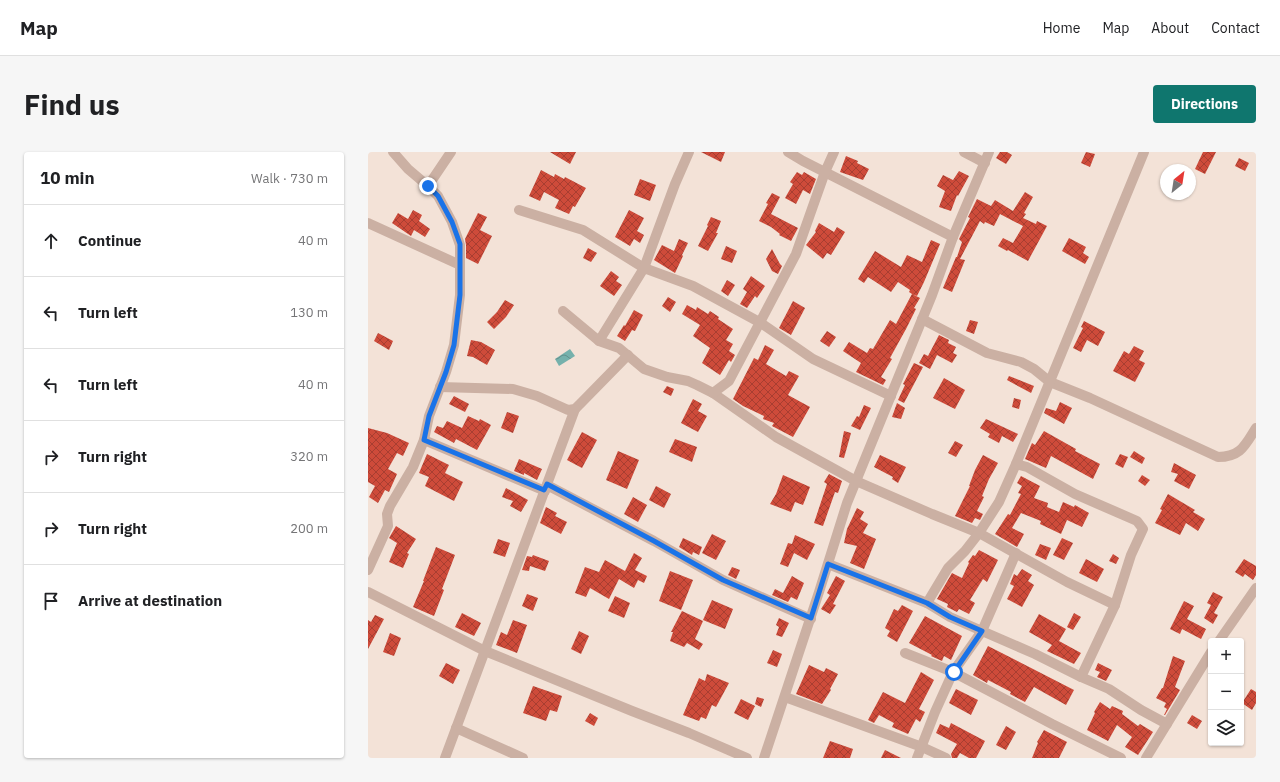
<!DOCTYPE html>
<html lang="en">
<head>
<meta charset="utf-8">
<style>
	:root { --surface:#fff; --page:#f6f6f6; --text:#202124; --muted:#757577; --line:#e0e0e0; --accent:#0f766e }
	body { margin:0; font-family:"IBM Plex Sans",sans-serif; background:var(--page); color:var(--text) }
	.controls { position:absolute; right:12px; bottom:12px; display:grid; overflow:hidden; border-radius:4px; box-shadow:0 1px 3px #0004 }
	.controls button { width:36px; height:36px; display:grid; place-items:center; padding:0; border:0; border-bottom:1px solid var(--line); background:var(--surface); color:var(--text); font:20px sans-serif }
	.compass { position:absolute; left:792px; top:12px; width:36px; height:36px; border-radius:50%; background:var(--surface); box-shadow:0 1px 3px #0004; rotate:30deg }
	.stop { position:absolute; width:12px; height:12px; margin:-9px; border:3px solid #1a73e8; border-radius:50%; background:#fff }
	.stop.end { background:#1a73e8; border-color:#fff; box-shadow:0 1px 4px #0008 }
	.list { margin:0; padding:0; list-style:none }
	h2 { display:flex; justify-content:space-between; align-items:center; height:52px; margin:0; padding:0 16px; font-size:17px }
	h2 small { font-size:13px; font-weight:400; color:var(--muted) }
	.list li { display:grid; grid-template-columns:26px 1fr auto; gap:12px; align-items:center; box-sizing:border-box; height:72px; padding:0 16px; border-top:1px solid var(--line) }
	.list b { display:block; font-size:15px; white-space:nowrap }
	.list em { font-size:13px; font-style:normal; color:var(--muted) }
	.icon { flex:none; width:22px; height:22px; fill:none; stroke:currentColor; stroke-width:2; stroke-linecap:round; stroke-linejoin:round }
	.map { position:relative; flex:none; width:888px; height:606px; overflow:hidden; border-radius:4px }
	header { display:flex; align-items:center; gap:24px; box-sizing:border-box; height:56px; padding:0 20px; background:var(--surface); border-bottom:1px solid var(--line) }
	header strong { font-size:19px }
	nav { display:flex; gap:22px; margin-inline-start:auto; font-size:14px }
	.intro { display:flex; align-items:center; justify-content:space-between; box-sizing:border-box; height:96px; padding:0 24px }
	h1 { margin:0; font-size:28px }
	.button { padding:10px 18px; border-radius:4px; background:var(--accent); color:#fff; font-size:14px; font-weight:700 }
	main { display:flex; gap:24px; padding:0 24px }
	aside { flex:1; background:var(--surface); border-radius:4px; box-shadow:0 1px 3px #0004 }
	.map>svg:first-child { display:block }
	.water { fill:url(#water-waves) }
	.building { fill:url(#building-cross-hatch) }
	.lines { fill:none; stroke-linecap:round; stroke-linejoin:round }
	.minor { stroke:#cbb0a3; stroke-width:10 }
	.route { stroke:#1a73e8; stroke-width:5 }
</style>
</head>
<body>
<header>
<strong>Map</strong>
<nav><a>Home</a><a>Map</a><a>About</a><a>Contact</a></nav>
</header>
<div class="intro"><h1>Find us</h1><a class="button">Directions</a></div>
<main>
<aside>
<h2>10 min<small>Walk · 730 m</small></h2>
<ul class="list">
<li><svg class="icon" aria-label="ahead" viewBox="0 0 24 24"><path d="M12 20V5M6 11l6-6 6 6"/></svg><div><b>Continue</b></div><em>40 m</em></li>
<li><svg class="icon" aria-label="left" viewBox="0 0 24 24"><path d="M17 20v-9H6M10 6l-5 5 5 5"/></svg><div><b>Turn left</b></div><em>130 m</em></li>
<li><svg class="icon" aria-label="left" viewBox="0 0 24 24"><path d="M17 20v-9H6M10 6l-5 5 5 5"/></svg><div><b>Turn left</b></div><em>40 m</em></li>
<li><svg class="icon" aria-label="right" viewBox="0 0 24 24"><path d="M7 20v-9h11M14 6l5 5-5 5"/></svg><div><b>Turn right</b></div><em>320 m</em></li>
<li><svg class="icon" aria-label="right" viewBox="0 0 24 24"><path d="M7 20v-9h11M14 6l5 5-5 5"/></svg><div><b>Turn right</b></div><em>200 m</em></li>
<li><svg class="icon" aria-label="arrive" viewBox="0 0 24 24"><path d="M6 21V4h12l-3 4 3 4H6"/></svg><div><b>Arrive at destination</b></div></li>
</ul>
</aside>
<div class="map">
<svg width="888" height="606" viewBox="0 0 888 606">
	<defs>
		<pattern id="water-waves" width="16" height="10" patternUnits="userSpaceOnUse"><rect width="16" height="10" fill="#75b1ac"/><path d="M0 5q4-4 8 0t8 0" fill="none" stroke="#61908c"/></pattern>
		<pattern id="building-cross-hatch" width="8" height="8" patternUnits="userSpaceOnUse"><rect width="8" height="8" fill="#ce4b3a"/><path d="M0 0l8 8M0 8l8-8" fill="none" stroke="#a83e31"/></pattern>
	</defs>
	<rect width="100%" height="100%" fill="#f3e2d7"/>
	<path class="water" d="M202,197L207,204L191,214L187,207Z"/>
	<g class="building">
		<path d="M182,0H208L202,12Z"/>
		<path d="M333,0H357L353,10Z"/>
		<path d="M632,0H639L644,3L638,12L628,6Z"/>
		<path d="M718,0L727,2L722,15L713,11Z"/>
		<path d="M835,0H848L837,22L827,17Z"/>
		<path d="M478,4L490,9L489,11L501,17L495,28L472,20Z"/>
		<path d="M871,6L881,11L877,19L867,14Z"/>
		<path d="M173,18L186,25L187,22L196,27L197,25L218,36L207,55L205,54L201,62L187,56L191,48L176,40L172,49L161,44Z"/>
		<path d="M591,19L601,24L590,44L589,43L583,59L571,55L577,39L569,34L575,23L585,28Z"/>
		<path d="M429,20L434,23L436,20L448,27L442,42L435,38L428,52L417,46L425,32L422,30Z"/>
		<path d="M272,27L288,33L282,49L266,43Z"/>
		<path d="M657,40L665,45L656,61L658,62L655,66L668,72L669,69L679,74L660,109L640,98L639,99L630,94L635,86L645,91L655,74L632,62L626,74L617,70L616,72L612,69L592,107L597,108L584,140L575,136L588,105H589L594,90L591,87L602,66L600,65L609,47L623,54L627,48L645,59Z"/>
		<path d="M404,41L412,45L403,62L430,76L423,89L411,83L412,82L403,75L391,69L400,52L398,51Z"/>
		<path d="M45,58L54,63L51,69L62,77L57,85L46,78L43,84L24,71L30,61L40,67Z"/>
		<path d="M261,58L276,66L269,79L276,83L272,91L266,87L262,94L247,85Z"/>
		<path d="M110,61L119,65L112,78L124,84L110,112L98,106V93L97,87Z"/>
		<path d="M343,65L353,69L348,81H350L340,99L330,94L340,74L339,73Z"/>
		<path d="M451,71L466,80L469,75L477,80L463,103L459,101L455,107L438,93L448,80L447,79Z"/>
		<path d="M701,86L718,95L715,101L721,105L717,112L694,99Z"/>
		<path d="M311,87L320,91L314,103L315,104L307,121L286,108L294,93L306,99Z"/>
		<path d="M563,88L572,92L556,130L549,144L544,142L552,146L546,156L548,157L538,177L522,206L524,207L513,225L518,228L515,233L488,220L493,211L475,199L481,190L499,201L502,196L505,197L522,168L528,172L544,142L541,140L542,138L530,130L523,140L500,125L496,131L490,127L507,99L533,115L539,103L554,110Z"/>
		<path d="M358,94L369,99L364,111L353,107Z"/>
		<path d="M220,96L229,101L223,110L215,106Z"/>
		<path d="M404,97L412,112L414,114L410,122L404,119L398,107Z"/>
		<path d="M243,119L251,125L248,129L254,133L246,144L232,134Z"/>
		<path d="M383,124L397,134L389,146L387,144L379,156L372,152L379,140L375,137Z"/>
		<path d="M359,128L367,133L360,144L353,139Z"/>
		<path d="M300,145L308,150L302,160L294,154Z"/>
		<path d="M137,148L146,153L138,165L126,177L119,170L129,160Z"/>
		<path d="M425,149L437,156L423,183L411,176Z"/>
		<path d="M319,153L328,158L329,155L340,162L342,159L351,165L350,167L365,177L358,188L365,192L361,199L367,203L363,210L361,208L352,223L334,211L342,196L325,184L332,173L314,162Z"/>
		<path d="M266,158L275,163L267,179L264,178L257,189L249,184L256,173L257,174Z"/>
		<path d="M602,168L610,170L606,182L598,179Z"/>
		<path d="M716,169L737,180L730,194L719,188L713,200L705,196L715,176L713,175Z"/>
		<path d="M459,179L468,185L461,195L452,189Z"/>
		<path d="M10,181L25,189L21,198L6,189Z"/>
		<path d="M571,183L581,188L580,191L588,195L585,201L589,203L584,211L569,203L562,217L551,211L556,202L560,204Z"/>
		<path d="M103,188L113,190L127,198L119,213L105,205L99,204Z"/>
		<path d="M397,193L406,198L398,212L418,224L421,219L431,224L420,243L442,255L425,285L404,274L406,271L395,267L396,264L375,254L365,247L386,206L390,208Z"/>
		<path d="M766,194L776,199L771,208L777,211L767,230L745,219L756,199L761,202Z"/>
		<path d="M546,211L555,215L536,251L530,248L537,233L535,232Z"/>
		<path d="M641,224L666,234L663,241L639,228Z"/>
		<path d="M576,226L597,238L587,257L565,246Z"/>
		<path d="M299,234L306,237L303,244L295,240Z"/>
		<path d="M86,244L101,252L97,260L81,252Z"/>
		<path d="M646,246L653,248L651,257L644,255Z"/>
		<path d="M325,247L334,252L330,259L339,264L330,280L313,271Z"/>
		<path d="M692,250L704,256L696,272L676,261L678,256L688,259Z"/>
		<path d="M529,251L537,256L533,267L524,265Z"/>
		<path d="M496,253L503,256L492,278L483,274L489,264L491,265Z"/>
		<path d="M139,260L151,264L145,281L133,276Z"/>
		<path d="M100,264L111,269L112,267L123,273L109,298L88,287L86,291L66,280L69,274L75,276L79,269L94,276Z"/>
		<path d="M618,267L650,282L645,290L634,284L631,291L620,285L622,282L612,276Z"/>
		<path d="M0,276L19,281L41,291L35,304L29,301L20,317L29,322L21,340L17,338L10,351L1,345L7,334L0,330Z"/>
		<path d="M476,279L483,281L476,306L471,305Z"/>
		<path d="M676,279L708,297L707,299L732,312L725,327L683,304L678,316L657,307L664,291L667,293Z"/>
		<path d="M214,280L229,288L214,316L199,308Z"/>
		<path d="M307,287L329,295L324,310L301,300Z"/>
		<path d="M587,289L595,293L588,305L580,301Z"/>
		<path d="M250,299L271,308L259,337L238,328Z"/>
		<path d="M766,299L777,306L774,312L762,305Z"/>
		<path d="M59,302L81,313L77,321L95,330L86,349L57,334L61,325L51,321Z"/>
		<path d="M752,302L760,305L755,316L747,312Z"/>
		<path d="M512,303L538,315L530,331L524,327L525,325L506,315Z"/>
		<path d="M615,303L630,311L621,327L614,344L616,345L609,359L615,362L612,368L607,366L604,371L587,364L602,334H601L607,318Z"/>
		<path d="M151,307L174,317L169,328L156,321V323L146,319Z"/>
		<path d="M806,311L828,323L821,337L806,329L810,322L803,320Z"/>
		<path d="M461,322L474,329L470,341L467,340L455,374L446,371L459,332L456,330Z"/>
		<path d="M415,323L442,335L435,353L427,350L423,360L402,352L408,342Z"/>
		<path d="M774,323L782,328L777,334L770,329Z"/>
		<path d="M653,324L672,334L666,346L680,351L679,355L691,360L695,350L706,355L707,353L721,361L714,375L699,368L693,382L672,372L673,369L653,361L644,376L656,382L649,395L627,382L640,362L642,363L653,342L650,341L654,334L649,331Z"/>
		<path d="M288,334L303,342L296,356L281,348Z"/>
		<path d="M138,336L160,348L153,360L142,354L145,349L134,345Z"/>
		<path d="M800,342L827,358L825,360L837,367L830,379L818,371L812,383L787,371L794,358L792,357Z"/>
		<path d="M265,345L279,353L270,370L256,362Z"/>
		<path d="M178,355L189,361L187,364L199,370L193,382L172,371Z"/>
		<path d="M489,356L496,360L492,367L500,372L495,381L508,387L496,417L482,411L489,394L476,391L479,377Z"/>
		<path d="M28,374L48,387L39,401L41,402L35,416L21,410L29,391L21,386Z"/>
		<path d="M344,382L358,389L348,408L334,401Z"/>
		<path d="M427,383L447,392L439,408L426,401L420,415L412,412L420,391L424,392Z"/>
		<path d="M315,386L334,395L331,403L325,400L324,403L311,395Z"/>
		<path d="M694,386L705,391L696,408L685,403Z"/>
		<path d="M130,387L142,391L137,405L125,401Z"/>
		<path d="M672,392L683,396L678,408L667,403Z"/>
		<path d="M68,395L87,403L74,437L76,438L66,464L45,455L56,429H55Z"/>
		<path d="M611,398L630,408L619,430L615,427L602,448L607,451L601,462L591,457L589,460L579,455L580,452L569,447L584,421L594,426L601,411L600,410L605,403L607,404Z"/>
		<path d="M266,401L274,406L267,418L279,424L276,431L270,428L266,436L251,427L241,447L222,436L218,445L207,441L217,415L231,420L237,408L257,419Z"/>
		<path d="M745,402L751,406L748,412L741,409Z"/>
		<path d="M165,403L181,409L177,419L162,414L161,419L154,418L159,404L164,405Z"/>
		<path d="M718,407L736,417L729,430L711,421Z"/>
		<path d="M876,407L888,414V423L885,428L877,422L875,425L867,420Z"/>
		<path d="M364,415L372,418L368,427L360,423Z"/>
		<path d="M654,417L664,423L660,429L666,433L654,455L639,447L646,434L642,432L646,422L649,424Z"/>
		<path d="M302,419L325,428L313,458L291,449Z"/>
		<path d="M424,424L436,431L429,448L423,445L420,450L404,443L407,437L415,441Z"/>
		<path d="M468,424L477,429L465,452L468,453L462,462L453,457L462,443L459,441Z"/>
		<path d="M845,440L855,445L846,461L850,463L845,472L836,466L843,453L839,451Z"/>
		<path d="M159,442L170,446L165,459L154,454Z"/>
		<path d="M247,444L262,451L256,466L240,459Z"/>
		<path d="M344,448L365,457L357,477L335,468Z"/>
		<path d="M816,449L826,454L819,467L838,477L833,487L814,477L812,482L802,477Z"/>
		<path d="M534,453L545,459L529,490L519,484L522,479L517,476L526,457L530,459Z"/>
		<path d="M314,459L335,469L327,487L335,492L331,498L319,491L316,495L302,489L305,480H303Z"/>
		<path d="M94,461L113,471L106,484L87,475Z"/>
		<path d="M706,461L713,465L705,478L699,475Z"/>
		<path d="M671,462L698,477L691,489L713,501L706,512L679,499L684,493L661,480Z"/>
		<path d="M7,463L16,467L0,497V468L3,470Z"/>
		<path d="M557,464L594,484L583,508L576,504L574,509L563,504L564,503L541,491Z"/>
		<path d="M411,466L421,471L414,485L408,483L411,475L408,473Z"/>
		<path d="M145,468L159,473L149,501L128,493L133,480L139,483Z"/>
		<path d="M211,479L221,484L213,502L203,497Z"/>
		<path d="M22,481L33,486L26,504L15,500Z"/>
		<path d="M620,494L706,538L698,553L666,535L657,550L642,542L643,540L620,528L619,531L605,523Z"/>
		<path d="M405,498L414,502L409,515L399,511Z"/>
		<path d="M805,504L817,509L807,535L812,538L797,563H796L799,557L796,555L798,551L788,546L794,536H795Z"/>
		<path d="M78,511L92,518L85,532L71,524Z"/>
		<path d="M730,511L744,518L738,529L729,525L732,520L727,518Z"/>
		<path d="M441,513L456,520L458,516L470,522L462,537L463,538L454,552L428,542Z"/>
		<path d="M553,520L566,528L551,557L557,560L552,570L548,567L540,582L524,575L526,571L511,563L506,571L500,568L515,540L537,551Z"/>
		<path d="M339,522L361,531L348,555L344,553L338,567L333,565L331,569L315,563L331,526L337,529Z"/>
		<path d="M165,534L194,544L189,560L182,558L178,569L155,561Z"/>
		<path d="M588,537L610,548L603,563L581,551Z"/>
		<path d="M883,537L888,540V551L884,558L874,551Z"/>
		<path d="M389,545L396,547L393,555L387,552Z"/>
		<path d="M373,547L387,554L380,568L366,561Z"/>
		<path d="M732,550L742,557L744,554L755,559L754,562L770,574L772,572L785,580L770,603L757,595L764,585L749,573L740,589L719,578L727,561L726,560Z"/>
		<path d="M222,561L230,566L226,574L217,569Z"/>
		<path d="M824,563L834,569L829,577L819,571Z"/>
		<path d="M583,571L617,589L608,606H601L592,601L589,606H584L583,602L589,592L568,581L572,572L581,576Z"/>
		<path d="M638,574L648,580L638,598L628,593Z"/>
		<path d="M676,578L699,590L691,606H664L670,591L669,590Z"/>
		<path d="M462,589L485,597L482,606H455Z"/>
		<path d="M517,598L533,606H513Z"/>
	</g>
	<g class="lines">
		<g class="minor">
			<path d="M420,0L435,9L585,85"/>
			<path d="M596,0L617,11"/>
			<path d="M60,34L83,0"/>
			<path d="M151,58L215,78L276,116L325,134L393,171L445,207L523,244"/>
			<path d="M0,71L92,113"/>
			<path d="M195,159L231,189L251,196L276,217L299,225L320,229L329,233L345,241L408,285L488,329L564,362L611,381L699,430L747,453"/>
			<path d="M554,167L619,201L653,210L666,217L682,230L722,246L850,305C873,305 877,293 888,276"/>
			<path d="M231,189L276,116L307,32L321,0"/>
			<path d="M72,235L145,237L169,244L200,258L207,257L214,250L260,203"/>
			<path d="M345,241L361,229L428,102L457,20L466,0"/>
			<path d="M56,288L177,339"/>
			<path d="M179,333L286,389L355,428L443,467"/>
			<path d="M460,412L559,451L582,465L614,479L648,401"/>
			<path d="M0,418L20,374L19,362L22,354L45,315L56,288L61,264L78,220L86,193L92,143V93L84,70L70,44L60,34L40,17L25,0"/>
			<path d="M0,440L117,499L264,559L321,581L379,606"/>
			<path d="M559,451L580,416L597,399L611,381L631,350L648,312L776,0"/>
			<path d="M851,489L888,436"/>
			<path d="M537,501L585,520L684,572L753,606"/>
			<path d="M713,525L741,537L773,558L799,572"/>
			<path d="M417,545L554,595L578,606"/>
			<path d="M88,576L155,606"/>
			<path d="M77,606L207,257"/>
			<path d="M396,606L451,440L479,351L564,143L585,85L621,0"/>
			<path d="M549,606L567,560L585,520L614,479L667,502L713,525L747,453L763,403L775,377L769,369L707,342L659,315L648,312"/>
			<path d="M778,606L843,500"/>
		</g>
	</g>
	<g class="lines">
		<path class="route" d="M60,34L70,44L84,70L92,92V143L86,193L78,220L61,264L56,288L176,338L179,332L286,389L355,428L443,466L460,412L559,451L582,465L614,479L586,520"/>
	</g>
</svg>
<div class="controls">
<button>+</button>
<button>−</button>
<button><svg class="icon" aria-label="layers" viewBox="0 0 24 24"><path d="M12 4l9 5-9 5-9-5zM3 14l9 5 9-5"/></svg></button>
</div>
<svg class="compass" viewBox="-18 -18 36 36"><path d="M0-13l5 13h-10z" fill="#e53935"/><path d="M0 13l5-13h-10z" fill="#757577"/></svg>
<div class="stop" style="left:586px;top:520px"></div>
<div class="stop end" style="left:60px;top:34px"></div>
</div>
</main>
</body>
</html>
